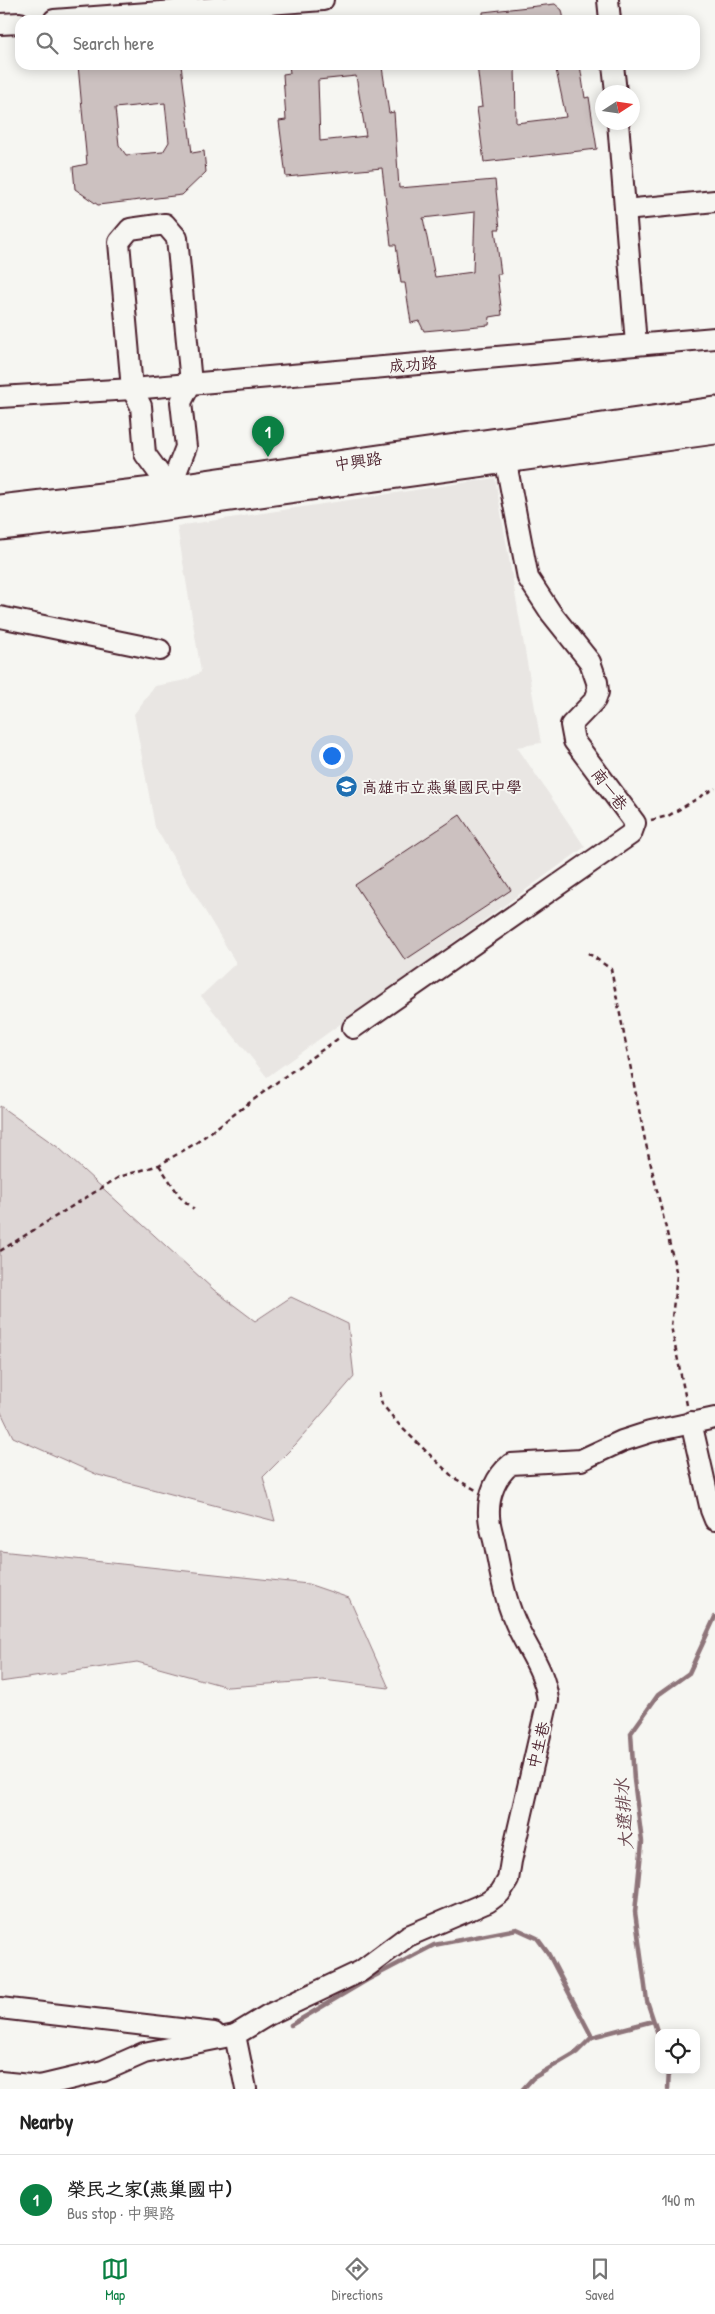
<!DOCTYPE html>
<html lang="en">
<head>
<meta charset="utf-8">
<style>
	:root { --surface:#fff; --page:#f6f6f6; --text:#222; --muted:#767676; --line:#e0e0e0; --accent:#0b8043 }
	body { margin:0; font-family:"Patrick Hand","LXGW WenKai TC",sans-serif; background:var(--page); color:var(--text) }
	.controls { position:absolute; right:15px; bottom:15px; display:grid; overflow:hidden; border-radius:10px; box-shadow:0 2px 12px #0003 }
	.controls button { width:45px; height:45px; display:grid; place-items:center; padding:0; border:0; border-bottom:1px solid var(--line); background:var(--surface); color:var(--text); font:25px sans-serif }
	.compass { position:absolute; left:595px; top:85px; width:45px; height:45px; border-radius:50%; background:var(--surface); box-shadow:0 2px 12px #0003; rotate:78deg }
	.you { position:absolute; left:331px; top:755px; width:18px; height:18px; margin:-12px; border:4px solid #fff; border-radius:50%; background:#1a73e8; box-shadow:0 0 0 8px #1a73e833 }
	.badge { display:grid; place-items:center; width:32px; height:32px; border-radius:50%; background:var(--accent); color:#fff; font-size:16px; font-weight:700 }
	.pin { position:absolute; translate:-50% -41px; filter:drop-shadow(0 1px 2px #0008) }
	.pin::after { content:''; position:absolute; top:26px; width:18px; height:15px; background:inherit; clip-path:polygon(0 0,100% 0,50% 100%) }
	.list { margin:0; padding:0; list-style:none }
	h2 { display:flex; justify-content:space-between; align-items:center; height:65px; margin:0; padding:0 20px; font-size:21px }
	h2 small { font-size:16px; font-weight:400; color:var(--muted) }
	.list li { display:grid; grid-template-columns:32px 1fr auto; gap:15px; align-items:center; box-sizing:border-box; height:90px; padding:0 20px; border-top:1px solid var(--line) }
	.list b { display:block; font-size:19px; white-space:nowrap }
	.list p { margin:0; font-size:16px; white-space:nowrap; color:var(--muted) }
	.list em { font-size:16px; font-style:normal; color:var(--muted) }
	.icon { flex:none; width:28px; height:28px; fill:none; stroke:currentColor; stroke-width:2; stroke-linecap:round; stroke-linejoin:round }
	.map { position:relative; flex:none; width:715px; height:2089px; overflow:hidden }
	.search { position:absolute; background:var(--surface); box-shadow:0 2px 12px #0003; left:15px; right:15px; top:15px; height:55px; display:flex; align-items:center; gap:12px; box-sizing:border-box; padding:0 18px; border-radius:15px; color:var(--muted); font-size:19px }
	.sheet { height:155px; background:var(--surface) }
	nav { display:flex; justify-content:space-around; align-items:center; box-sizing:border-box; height:70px; border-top:1px solid var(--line); background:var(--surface); font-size:14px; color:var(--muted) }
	nav a { display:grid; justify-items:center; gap:2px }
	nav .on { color:var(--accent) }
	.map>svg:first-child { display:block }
	.built { fill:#e9e6e3 }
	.green { fill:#ddd6d5; stroke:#947a80 }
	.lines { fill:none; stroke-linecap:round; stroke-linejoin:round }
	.stream { stroke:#8e747a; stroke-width:4.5 }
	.building { fill:#ccc1c0; stroke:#4a1f2b; fill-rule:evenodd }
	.minor-casing { stroke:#4a1f2b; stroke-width:24 }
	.major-casing { stroke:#4a1f2b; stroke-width:29 }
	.path { stroke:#4a1f2b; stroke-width:2.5; stroke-dasharray:5 4; stroke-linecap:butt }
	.minor { stroke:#f6f6f2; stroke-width:20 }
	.major { stroke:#f6f6f2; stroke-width:25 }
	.labels { text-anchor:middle; stroke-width:4; stroke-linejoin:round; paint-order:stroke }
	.street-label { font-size:16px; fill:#4a1f2b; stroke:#f6f6f2 }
	.poi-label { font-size:16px; fill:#4a1f2b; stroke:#f6f6f2; text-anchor:start }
	.water-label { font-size:18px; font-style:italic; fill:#6c4a52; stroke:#f6f6f2 }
</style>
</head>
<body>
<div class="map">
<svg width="715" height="2089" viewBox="0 0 715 2089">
	<rect width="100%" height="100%" fill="#f6f6f2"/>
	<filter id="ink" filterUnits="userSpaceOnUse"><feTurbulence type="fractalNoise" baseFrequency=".02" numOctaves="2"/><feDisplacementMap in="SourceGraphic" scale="10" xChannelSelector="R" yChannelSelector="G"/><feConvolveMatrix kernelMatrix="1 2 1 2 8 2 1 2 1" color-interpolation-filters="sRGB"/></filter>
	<g filter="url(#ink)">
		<path class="built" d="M495,478L541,743L517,747L585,847L267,1077L201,996L236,963L155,827L134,714L155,686L186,680L201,672L177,526Z"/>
		<g class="green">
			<path d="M0,1106L59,1148L214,1290L255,1321L291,1297L348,1324L354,1377L296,1444L263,1477L275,1521L98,1475L13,1437L0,1410Z"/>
			<path d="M0,1551L308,1584L349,1598L389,1688L323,1680L228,1687L137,1662L0,1682Z"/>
		</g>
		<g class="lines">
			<g class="stream">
				<path d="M291,2025L367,1980L434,1945L517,1929L537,1938L548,1953L592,2037"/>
				<path d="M659,2037L647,2001L635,1912L642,1842L634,1780L631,1733L658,1695L689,1673L715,1617"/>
				<path d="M523,2089L533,2078L577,2052L592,2037L653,2021"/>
				<path d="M668,2089L669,2070"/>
			</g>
		</g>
		<g class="building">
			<path d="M555,4L562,10L564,20H483V12Z"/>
			<path d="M78,65H181L192,153L204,151L206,172L182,195L98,205L75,189L73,167L87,164ZM165,103L169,142L163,152L126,155L119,145L115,108Z"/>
			<path d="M289,65H380L382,67L389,113L394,112L399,188L495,180L500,229H495L501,274H497L502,315L490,317L489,325L424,331L419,321L411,323L405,283H401L396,245H391L382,168L286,177L279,121L286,120L283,74L290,73ZM356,76L366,136L320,141L318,80ZM475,212L473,272L435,277L423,218Z"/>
			<path d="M477,65H515L516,123L566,117L555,65H580L585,98L589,97L597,149L484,162L477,108L482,107Z"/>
			<path d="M460,815L511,890L405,960L355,885Z"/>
		</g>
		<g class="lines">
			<defs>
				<g id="minor">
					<path d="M608,0L610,20"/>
					<path d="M54,20L323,0"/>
					<path d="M0,24L20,23"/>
					<path d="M613,65L616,92"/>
					<path d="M618,122L636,344"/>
					<path d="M625,210L715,201"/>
					<path d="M0,397L132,389L715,338"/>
					<path d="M170,488L145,454L141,406L132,389L119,242L130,229L165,224L177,238L191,383L181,402L186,447L170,488L171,500"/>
					<path d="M0,617L160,650"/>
					<path d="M353,1028L631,834L635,823L574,741L571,725L595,700L598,692L597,682L590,662L551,613L528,578L503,447"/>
					<path d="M691,1422L711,1510L715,1520"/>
					<path d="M0,2008L214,2033"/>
					<path d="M0,2082L40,2086L103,2071L144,2053L235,2035"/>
					<path d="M246,2089L235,2035L268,2015L361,1971L408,1936L488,1902L500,1893L508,1880L511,1861L548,1700C544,1667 526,1649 514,1619C504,1596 500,1570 495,1545C493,1535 489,1525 489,1515C488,1495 496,1476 511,1464L581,1460L622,1441L650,1432L715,1418"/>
				</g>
				<g id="major">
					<path d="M0,508L170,488L715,410"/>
					<path d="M0,527L122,513L715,431"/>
				</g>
			</defs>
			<use href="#minor" class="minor-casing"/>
			<use href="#major" class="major-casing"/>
			<g class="path">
				<path d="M651,820L668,816L715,788"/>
				<path d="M588,953L611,969L645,1140L677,1275L671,1326L687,1405"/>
				<path d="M159,1165L181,1198L194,1209"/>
				<path d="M0,1251L119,1177L159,1165L196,1143L281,1079L339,1038"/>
				<path d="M379,1392L382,1404L401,1427L454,1478L476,1490"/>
			</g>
			<use href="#minor" class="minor"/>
			<use href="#major" class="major"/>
		</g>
	</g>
	<defs>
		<symbol id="school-disc" viewBox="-11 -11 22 22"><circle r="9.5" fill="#1f6fb2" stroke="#f6f6f2"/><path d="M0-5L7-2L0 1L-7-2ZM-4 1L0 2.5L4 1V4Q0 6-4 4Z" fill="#fff"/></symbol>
	</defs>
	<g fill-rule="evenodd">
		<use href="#school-disc" x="334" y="774" width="25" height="25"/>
	</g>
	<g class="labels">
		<g class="street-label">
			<text transform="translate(413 364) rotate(-5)" y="6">成功路</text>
			<text transform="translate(358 461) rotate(-8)" y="6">中興路</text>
			<text transform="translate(610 789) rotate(53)" y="6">南一巷</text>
			<text transform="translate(538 1745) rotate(-76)" y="6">中生巷</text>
		</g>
		<g class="poi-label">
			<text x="362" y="793">高雄市立燕巢國民中學</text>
		</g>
		<g class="water-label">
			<text transform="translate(624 1814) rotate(-94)" y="6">大遼排水</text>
		</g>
	</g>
</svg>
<div class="controls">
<button><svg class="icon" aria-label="locate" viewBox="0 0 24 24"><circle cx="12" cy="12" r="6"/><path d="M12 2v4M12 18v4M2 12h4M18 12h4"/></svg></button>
</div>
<svg class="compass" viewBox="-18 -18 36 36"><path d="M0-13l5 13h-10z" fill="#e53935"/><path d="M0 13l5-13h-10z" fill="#767676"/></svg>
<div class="you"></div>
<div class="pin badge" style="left:268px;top:457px">1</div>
<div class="search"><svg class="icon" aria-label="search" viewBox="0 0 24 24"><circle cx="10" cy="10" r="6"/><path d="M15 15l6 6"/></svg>Search here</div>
</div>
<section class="sheet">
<h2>Nearby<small></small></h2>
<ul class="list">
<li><span class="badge">1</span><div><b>榮民之家(燕巢國中)</b><p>Bus stop · 中興路</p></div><em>140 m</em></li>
</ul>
</section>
<nav>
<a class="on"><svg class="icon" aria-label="map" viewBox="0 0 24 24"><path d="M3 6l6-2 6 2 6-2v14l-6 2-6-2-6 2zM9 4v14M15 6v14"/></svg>Map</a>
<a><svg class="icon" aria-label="directions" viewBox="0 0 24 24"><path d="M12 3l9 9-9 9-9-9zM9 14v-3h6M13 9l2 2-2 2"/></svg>Directions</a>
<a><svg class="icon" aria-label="saved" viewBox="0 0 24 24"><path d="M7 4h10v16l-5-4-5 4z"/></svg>Saved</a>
</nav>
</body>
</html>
